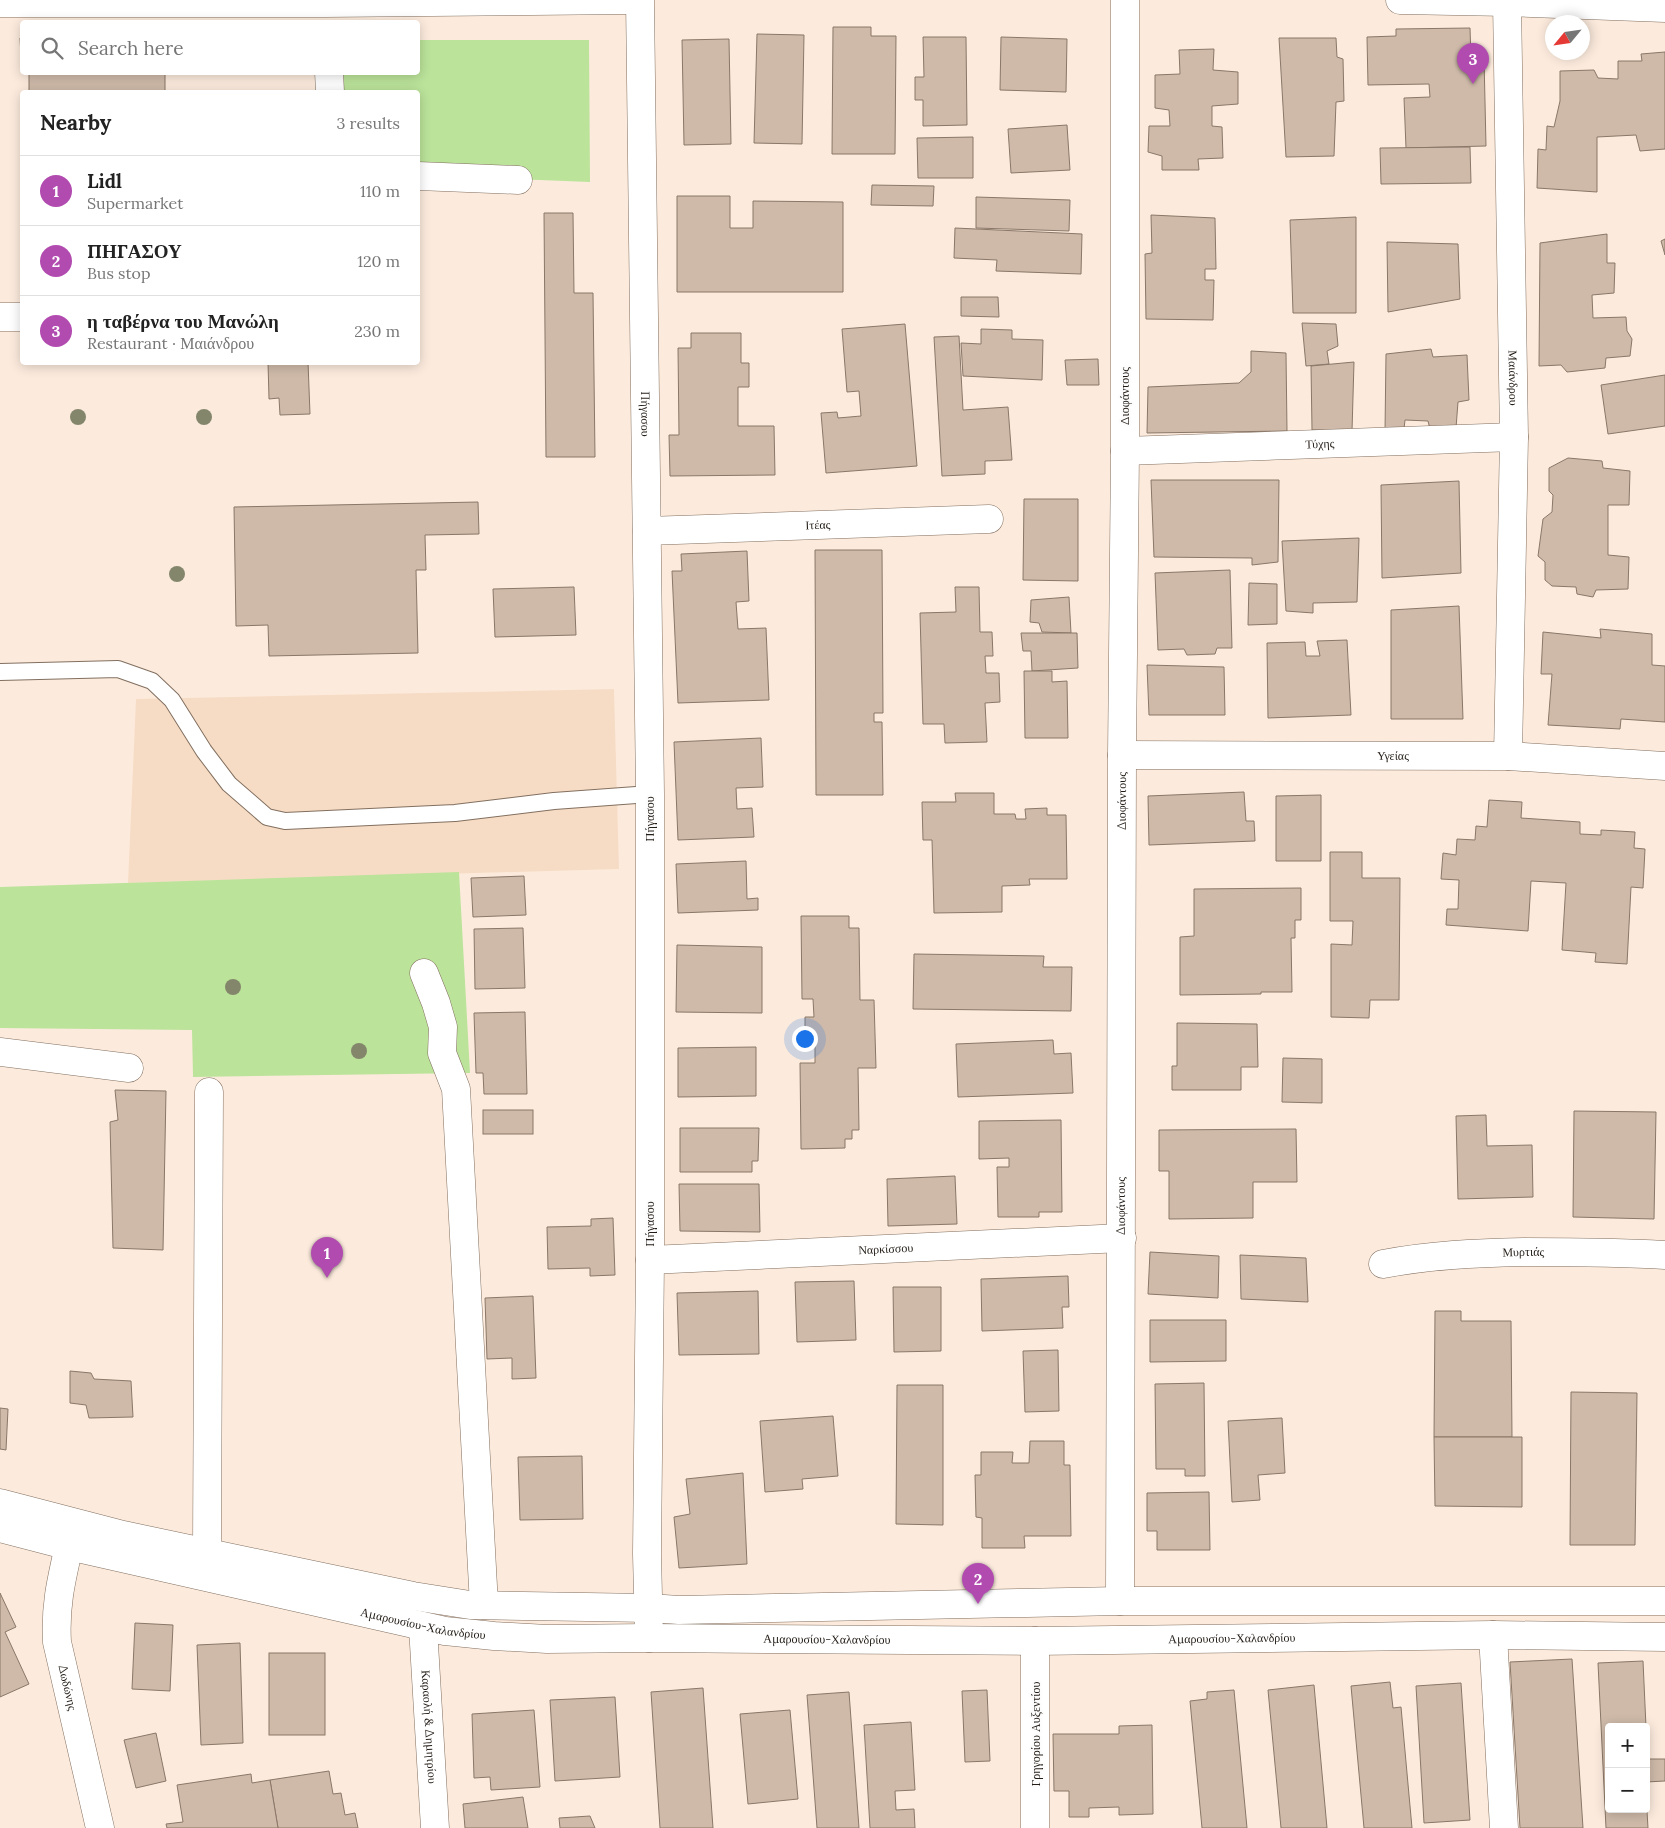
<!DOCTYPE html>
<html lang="en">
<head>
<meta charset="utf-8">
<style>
	:root { --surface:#fff; --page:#f6f6f6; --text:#222; --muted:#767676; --line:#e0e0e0; --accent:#b14baf }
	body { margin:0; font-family:Lora,serif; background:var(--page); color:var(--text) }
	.controls { position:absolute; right:15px; bottom:15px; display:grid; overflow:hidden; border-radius:5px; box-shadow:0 2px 12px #0003 }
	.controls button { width:45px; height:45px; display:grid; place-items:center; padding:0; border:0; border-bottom:1px solid var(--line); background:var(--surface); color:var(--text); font:25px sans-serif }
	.compass { position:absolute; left:1545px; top:15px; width:45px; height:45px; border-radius:50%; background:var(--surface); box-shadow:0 2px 12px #0003; rotate:241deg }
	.you { position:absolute; left:804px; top:1038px; width:18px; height:18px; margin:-12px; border:4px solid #fff; border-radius:50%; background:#1a73e8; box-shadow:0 0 0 8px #1a73e833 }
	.badge { display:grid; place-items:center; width:32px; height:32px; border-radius:50%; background:var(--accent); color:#fff; font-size:16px; font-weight:700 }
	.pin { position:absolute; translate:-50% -41px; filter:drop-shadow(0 1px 2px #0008) }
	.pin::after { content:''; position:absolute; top:26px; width:18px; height:15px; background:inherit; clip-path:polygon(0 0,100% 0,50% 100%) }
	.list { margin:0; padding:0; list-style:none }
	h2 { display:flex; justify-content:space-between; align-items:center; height:65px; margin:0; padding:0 20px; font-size:21px }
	h2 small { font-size:16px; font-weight:400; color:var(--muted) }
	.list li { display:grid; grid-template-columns:32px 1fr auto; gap:15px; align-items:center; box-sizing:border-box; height:70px; padding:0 20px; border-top:1px solid var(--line) }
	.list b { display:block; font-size:19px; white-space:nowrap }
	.list p { margin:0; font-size:16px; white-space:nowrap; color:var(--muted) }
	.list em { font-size:16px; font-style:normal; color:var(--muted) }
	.icon { flex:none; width:28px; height:28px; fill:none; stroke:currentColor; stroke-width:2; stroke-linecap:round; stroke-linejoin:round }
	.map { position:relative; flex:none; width:1665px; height:1828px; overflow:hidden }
	.search { position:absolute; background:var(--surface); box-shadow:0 2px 12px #0003; left:20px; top:20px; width:400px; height:55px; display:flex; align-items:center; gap:12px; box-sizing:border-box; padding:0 18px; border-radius:5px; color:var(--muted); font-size:19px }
	.panel { position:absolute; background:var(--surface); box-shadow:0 2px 12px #0003; left:20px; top:90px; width:400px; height:275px; border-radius:5px }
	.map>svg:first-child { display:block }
	.built { fill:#f7dcc5 }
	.green { fill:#bbe39a }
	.building { fill:#cfbaa9; stroke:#8a7767 }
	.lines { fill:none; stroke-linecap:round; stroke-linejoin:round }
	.service-casing { stroke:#826f5f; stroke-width:18 }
	.minor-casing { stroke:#826f5f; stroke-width:29 }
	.tertiary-casing { stroke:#826f5f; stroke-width:29 }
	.service { stroke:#fff; stroke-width:16 }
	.minor { stroke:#fff; stroke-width:28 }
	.tertiary { stroke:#fff; stroke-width:28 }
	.tree { fill:#84866c }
	.labels { text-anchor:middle; stroke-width:4; stroke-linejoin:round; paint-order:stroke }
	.street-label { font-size:12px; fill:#231c16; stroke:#fcfcfc }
</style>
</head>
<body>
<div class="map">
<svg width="1665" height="1828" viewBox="0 0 1665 1828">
	<rect width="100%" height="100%" fill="#fcebdd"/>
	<path class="built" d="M614,689L619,869L128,883L136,699Z"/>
	<g class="green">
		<path d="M418,40H589L590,182L418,175V92H342V73L418,72Z"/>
		<path d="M459,872L470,1073L193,1077L192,1030L0,1028V887Z"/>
	</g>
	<g class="building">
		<path d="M833,27H871V36H896L895,154H832Z"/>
		<path d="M1470,28L1471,58H1484L1486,146L1406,148L1404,98L1430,97L1429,84L1368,85L1367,37L1396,36V29Z"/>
		<path d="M757,34L804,35L802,144L754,143Z"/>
		<path d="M923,37H966L967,125L923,126V100H915V77H924Z"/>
		<path d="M1001,37L1067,39L1066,92L1000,90Z"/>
		<path d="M20,38H22V56H21Z"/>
		<path d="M1279,38H1336L1337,57L1343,59L1344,101L1336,102L1334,156L1286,157Z"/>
		<path d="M729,39L731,144L684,145L682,40Z"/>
		<path d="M1214,49L1213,70L1238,72V104L1212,106V126L1222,127L1223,158L1198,159L1199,170H1162V156L1148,152L1149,126H1170L1169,110L1155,108V75L1180,74L1179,50Z"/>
		<path d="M1665,52V149L1640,151L1636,135L1597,137V192L1537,188L1538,149L1546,150L1547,126L1554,127L1560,101V71L1594,70L1598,78L1618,79V61H1642L1641,54Z"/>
		<rect x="29" y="72" width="136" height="20"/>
		<path d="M1067,125L1070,170L1011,173L1008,129Z"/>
		<path d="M973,137V178H918L917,138Z"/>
		<path d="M1470,147L1471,183L1381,184L1380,148Z"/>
		<path d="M872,185L934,186L933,206L871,205Z"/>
		<path d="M677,196H730V228H753V201L843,202V292H677Z"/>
		<path d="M976,197L1070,200L1069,231L976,228Z"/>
		<path d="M544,213H573L574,293H593L595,457H546Z"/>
		<path d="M1151,215L1215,218L1216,269H1205V280H1214L1213,320L1146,319L1145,254L1152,253Z"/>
		<path d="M1356,217V313H1293L1290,220Z"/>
		<path d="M955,228L1082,234L1081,274L996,271L997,260L954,258Z"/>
		<path d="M1607,234V263H1615L1614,293L1592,295L1593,318L1626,317L1627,331L1632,339L1630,356L1606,358L1605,368L1567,372L1561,365L1539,366L1540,243Z"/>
		<path d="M1665,239V255L1661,241Z"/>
		<path d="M1387,242L1458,244L1460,299L1388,312Z"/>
		<path d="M961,297H998L999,317L961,316Z"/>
		<path d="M1302,323L1336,324L1338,346L1327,351L1329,364L1306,366Z"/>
		<path d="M905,324L917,466L826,473L821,413L837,412L838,418L861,416L859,391L847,392L842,329Z"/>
		<path d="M981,329L1012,330V339L1043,340L1042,380L963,376L961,343L981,344Z"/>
		<path d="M691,333H741V363H749V387H738V426H774L775,475L670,476L669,435H679L678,348H691Z"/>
		<path d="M959,336L963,410L1008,407L1012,460L985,461V474L942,476L934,337Z"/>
		<path d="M1431,349L1433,357L1467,355L1469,400L1458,402L1456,428L1430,429L1428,421L1405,420L1404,429L1385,431L1386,354Z"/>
		<path d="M1251,351L1286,353L1287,431L1147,433L1148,387L1239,383L1251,372Z"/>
		<path d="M1098,359L1099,385H1067L1065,360Z"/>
		<path d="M268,362H308L310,414L280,415L279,398L269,399Z"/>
		<path d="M1354,362L1352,431L1312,430L1311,366Z"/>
		<path d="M1665,375V426L1608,434L1601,385Z"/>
		<path d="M1568,458L1602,461L1603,468L1630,471L1629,505H1608V555L1629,557L1628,589L1596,590L1593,597L1577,594L1576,587L1552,586L1545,580V562L1538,556L1543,519L1552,512L1553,495L1549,491V468Z"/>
		<path d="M1151,480H1279L1278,562L1252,565V558L1154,557Z"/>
		<path d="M1459,481L1461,573L1382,578L1381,485Z"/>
		<path d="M1024,499H1078V581L1023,580Z"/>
		<path d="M478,502L479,534L425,535L426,570H416L418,653L269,656L268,625L236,626L234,507Z"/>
		<path d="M1359,538L1357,602L1313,603V613L1286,611L1282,541Z"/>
		<path d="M815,550H882L883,713H874V722H882L883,795H816Z"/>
		<path d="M747,551L749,601L736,602L738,629L766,628L769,700L678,703L672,571H682L681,554Z"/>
		<path d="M1230,570L1232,648H1217L1215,654L1187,655L1184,649L1158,650L1155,573Z"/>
		<path d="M1249,583L1277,584V624L1248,625Z"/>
		<path d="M574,587L576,635L495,637L493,589Z"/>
		<path d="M955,587H979L980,632H992L993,656H985L986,673H999L1000,702L985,703L987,742L945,743L944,724H923L920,613L956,612Z"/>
		<path d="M1069,597L1071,633L1042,632L1039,623L1030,622L1031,600Z"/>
		<path d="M1459,606L1463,719H1391V610Z"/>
		<path d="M1600,629L1652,634V665L1665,666V722L1621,719L1620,729L1548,725L1552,674H1541L1543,632L1601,638Z"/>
		<path d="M1021,633H1077L1078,668L1032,671L1031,651H1023Z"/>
		<path d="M1347,640L1351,715L1268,718L1267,643L1305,642L1306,656H1320L1317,641Z"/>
		<path d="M1147,665L1224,667L1225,715H1149Z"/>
		<path d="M1024,671H1052V682L1067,681L1068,738H1025Z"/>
		<path d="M761,738L763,787L736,788L737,809L752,808L754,837L678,840L674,742Z"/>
		<path d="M1244,792L1246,821H1254L1255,841L1149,845L1148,796Z"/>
		<path d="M955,793H994V814H1015L1016,819H1026L1025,809L1047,808V815H1066L1067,879H1029L1030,885L1002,886V912L934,913L932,840H923L922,802H956Z"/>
		<path d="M1321,795V861H1276V796Z"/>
		<path d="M1489,800L1522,802L1521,818L1580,822V834L1601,835V830L1635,832L1634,848L1645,849L1643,888L1631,887L1627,964L1595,962L1596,953L1562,950L1566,883L1531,881L1528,931L1446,925L1447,909H1458L1459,880L1441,879L1443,853L1456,855L1457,839L1475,840L1476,826L1487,827Z"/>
		<path d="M1330,852H1362V878H1400L1399,1000H1370L1369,1018L1331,1017V944L1352,945L1353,921H1330Z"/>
		<path d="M746,861L747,899L758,898V910L678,913L676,864Z"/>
		<path d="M524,876L526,915L473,917L471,878Z"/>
		<path d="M1301,888V920H1295V938H1291L1292,992H1261V994L1180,995V937L1194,936V889Z"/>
		<path d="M801,916H849V928H859L860,1000H874L876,1068H858L859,1130H852V1139H845V1148L801,1149L800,1063H815V1045H805V1017H814L813,999H802Z"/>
		<path d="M523,928L525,988L475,989L474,929Z"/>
		<path d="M677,945L762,947V1013L676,1012Z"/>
		<path d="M914,954L1044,956L1043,967H1072L1071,1011L913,1009Z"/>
		<path d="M525,1012L527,1094H484L483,1073H476L474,1013Z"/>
		<path d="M1177,1023L1257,1024L1258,1067H1241V1090H1172V1066H1177Z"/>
		<path d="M1053,1040L1054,1054L1071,1053L1073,1093L958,1097L956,1044Z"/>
		<path d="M756,1047V1096L678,1097V1048Z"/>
		<path d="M1283,1058L1322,1059V1103L1282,1102Z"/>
		<path d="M115,1090L166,1091L163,1250L113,1248L110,1122L118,1120Z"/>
		<rect x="483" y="1110" width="50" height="24"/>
		<path d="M1574,1111L1656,1112L1654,1219L1573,1217Z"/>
		<path d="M1486,1115L1487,1146L1532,1145L1533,1197L1458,1199L1456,1116Z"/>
		<path d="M1061,1120L1062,1212H1039V1217H998L997,1167H1009V1158L979,1159V1121Z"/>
		<path d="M680,1128H759L758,1161H752V1172H680Z"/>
		<path d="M1296,1129L1297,1182H1253V1218L1169,1219V1171H1159V1130Z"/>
		<path d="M955,1176L957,1224L888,1226L887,1179Z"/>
		<path d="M679,1184H759L760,1232L680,1231Z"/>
		<path d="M613,1218L615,1275L590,1276V1268L548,1269L547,1227L591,1226V1219Z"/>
		<path d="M1150,1252L1219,1256L1218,1298L1148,1294Z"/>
		<path d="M1240,1255L1306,1258L1308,1302L1241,1299Z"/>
		<path d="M1068,1276L1069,1307H1062L1063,1328L982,1331L981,1279Z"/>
		<path d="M854,1281L856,1340L797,1342L795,1282Z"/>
		<path d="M893,1287H941V1351L894,1352Z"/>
		<path d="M758,1291L759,1354L679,1355L677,1293Z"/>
		<path d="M533,1296L536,1378L512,1379V1358L487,1359L485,1298Z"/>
		<path d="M1435,1311H1461V1321H1511L1512,1437H1434Z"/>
		<path d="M1150,1320H1226V1361L1150,1362Z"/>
		<path d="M1058,1350L1059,1411L1025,1412L1023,1351Z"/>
		<path d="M70,1371L91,1373L94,1379L131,1381L133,1417L89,1418L86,1405L70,1403Z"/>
		<path d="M1204,1383L1205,1476H1185V1469H1156L1155,1384Z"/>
		<path d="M897,1385H943V1525L896,1524Z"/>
		<path d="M1571,1392L1637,1393L1635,1545H1570Z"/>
		<path d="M0,1408L8,1409L6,1450L0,1449Z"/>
		<path d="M833,1416L838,1476L802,1479L803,1489L765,1492L760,1421Z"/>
		<path d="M1282,1418L1285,1473L1258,1475L1260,1500L1232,1502L1228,1421Z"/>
		<path d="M1434,1437H1522V1507L1435,1506Z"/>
		<path d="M1030,1441H1064V1465H1070L1071,1536H1024L1025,1548H982V1518L976,1517L975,1475H981V1452H1013L1012,1463H1029Z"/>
		<path d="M582,1456L583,1519L520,1520L518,1457Z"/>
		<path d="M743,1473L747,1564L679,1568L674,1517L690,1514L686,1479Z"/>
		<path d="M1209,1492L1210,1550H1157V1531H1147V1493Z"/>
		<path d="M0,1593L16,1627L5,1632L29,1684L0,1697Z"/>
		<path d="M135,1623L173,1625L170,1691L132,1689Z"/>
		<path d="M240,1643L243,1743L201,1745L197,1645Z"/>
		<rect x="269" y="1653" width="56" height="82"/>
		<path d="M1572,1659L1583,1828H1520L1510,1662Z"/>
		<path d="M1643,1661L1646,1727H1609V1809H1646V1794L1648,1828H1606L1598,1663Z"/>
		<path d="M1390,1682L1393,1708L1401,1707L1412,1828H1364L1351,1686Z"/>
		<path d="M1461,1683L1470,1820L1424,1823L1416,1686Z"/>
		<path d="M1314,1685L1327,1828H1281L1268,1690Z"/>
		<path d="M703,1688L713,1828H660L651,1692Z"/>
		<path d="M987,1690L990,1761L965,1762L962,1691Z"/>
		<path d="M1234,1690L1247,1828H1202L1190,1701L1207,1699V1692Z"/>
		<path d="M849,1692L859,1828H817L807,1695Z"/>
		<path d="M615,1697L620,1777L555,1781L550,1700Z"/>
		<path d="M534,1710L540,1787L491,1790L490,1777L474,1778L472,1714Z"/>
		<path d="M790,1710L798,1799L748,1804L740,1714Z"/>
		<path d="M911,1722L915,1790L895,1791L896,1810L914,1809L915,1828H870L864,1725Z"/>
		<path d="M1152,1725L1153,1814L1119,1815V1807L1089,1808V1817H1069V1791H1054L1053,1734H1119V1726Z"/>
		<path d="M1646,1730L1648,1759H1665V1781L1646,1782Z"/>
		<path d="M156,1733L166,1781L136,1788L124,1740Z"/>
		<path d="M329,1771L333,1794L341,1793L345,1815L355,1813L358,1828H278L270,1780Z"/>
		<path d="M251,1774L252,1783L270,1780L278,1828H167L166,1824L183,1822L177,1785Z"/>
		<path d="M523,1797L528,1828H465L463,1804Z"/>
		<path d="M590,1816L595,1828H560L559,1818Z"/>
	</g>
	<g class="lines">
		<defs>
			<path id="service" d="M0,672L118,669L152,681L172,700L204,751L229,784L267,817L285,821L455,813L554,801L650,794"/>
			<g id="minor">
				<path id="s1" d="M640,0L650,794V1260L647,1554L649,1638"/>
				<path d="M1400,0L1507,2L1665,8"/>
				<path id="s2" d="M1507,2L1514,437L1508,756"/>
				<path d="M0,3H326L628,0"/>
				<path d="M329,72L330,92"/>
				<path d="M418,176L518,180"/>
				<path d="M0,317H22"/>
				<path id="s3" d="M1125,451L1514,437"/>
				<path id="s4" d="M647,531L989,519"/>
				<path id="s5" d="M1122,755L1508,756L1665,766"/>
				<path d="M424,973L436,1003L443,1027L442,1053L456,1089L484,1605"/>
				<path d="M0,1052L129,1068"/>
				<path id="s6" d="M650,1260L1122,1238"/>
				<path id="s7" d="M1383,1264C1431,1255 1475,1253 1524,1252C1571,1252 1618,1252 1665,1255"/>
				<path id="s8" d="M69,1546C61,1581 55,1606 57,1642L100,1828"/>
				<path d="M207,1552L209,1092"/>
				<path id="s9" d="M1120,1601L1122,755L1125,451V0"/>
				<path id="s10" d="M423,1627L435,1828"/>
				<path d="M1493,1635L1504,1828"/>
				<path d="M1035,1641V1828"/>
			</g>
			<g id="tertiary">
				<path d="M0,1503L123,1535L413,1596L470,1605L649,1608L679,1610L1120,1601H1665"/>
				<path id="s11" d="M0,1528L69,1546L445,1631L494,1636L547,1639L649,1638L1035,1641L1493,1635L1665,1637"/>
			</g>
		</defs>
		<use href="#service" class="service-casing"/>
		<use href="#minor" class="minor-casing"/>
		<use href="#tertiary" class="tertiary-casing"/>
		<use href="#service" class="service"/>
		<use href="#minor" class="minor"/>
		<use href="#tertiary" class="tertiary"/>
	</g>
	<g class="tree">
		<circle cx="78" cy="417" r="8"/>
		<circle cx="204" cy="417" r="8"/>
		<circle cx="177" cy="574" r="8"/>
		<circle cx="233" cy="987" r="8"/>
		<circle cx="359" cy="1051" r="8"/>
	</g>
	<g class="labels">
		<g class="street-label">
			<text dy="4" stroke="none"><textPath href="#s2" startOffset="376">Μαιάνδρου</textPath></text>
			<text transform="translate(1125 396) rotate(-90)" y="4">Διοφάντους</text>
			<text dy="4" stroke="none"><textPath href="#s1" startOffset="414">Πήγασου</textPath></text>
			<text dy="4" stroke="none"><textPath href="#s3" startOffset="195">Τύχης</textPath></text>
			<text dy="4" stroke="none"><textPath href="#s4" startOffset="171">Ιτέας</textPath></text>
			<text dy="4" stroke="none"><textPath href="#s5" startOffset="271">Υγείας</textPath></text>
			<text dy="4" stroke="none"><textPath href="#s9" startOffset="800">Διοφάντους</textPath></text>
			<text transform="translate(650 819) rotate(-90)" y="4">Πήγασου</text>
			<text dy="4" stroke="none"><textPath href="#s9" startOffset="395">Διοφάντους</textPath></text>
			<text transform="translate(650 1224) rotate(-90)" y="4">Πήγασου</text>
			<text dy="4" stroke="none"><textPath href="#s6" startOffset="236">Ναρκίσσου</textPath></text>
			<text dy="4" stroke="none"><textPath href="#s7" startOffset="141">Μυρτιάς</textPath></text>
			<text dy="4" stroke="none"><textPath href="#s11" startOffset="434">Αμαρουσίου-Χαλανδρίου</textPath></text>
			<text dy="4" stroke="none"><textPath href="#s11" startOffset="1244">Αμαρουσίου-Χαλανδρίου</textPath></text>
			<text dy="4" stroke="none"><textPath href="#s11" startOffset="839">Αμαρουσίου-Χαλανδρίου</textPath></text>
			<text dy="4" stroke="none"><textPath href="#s8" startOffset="144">Δωδώνης</textPath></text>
			<text dy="4" stroke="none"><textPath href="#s10" startOffset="100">Καραολή &amp; Δημητρίου</textPath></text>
			<text transform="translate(1036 1734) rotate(-90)" y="4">Γρηγορίου Αυξεντίου</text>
		</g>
	</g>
</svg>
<div class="controls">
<button>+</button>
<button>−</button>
</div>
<svg class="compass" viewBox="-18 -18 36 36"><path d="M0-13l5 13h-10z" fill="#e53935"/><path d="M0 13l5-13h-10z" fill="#767676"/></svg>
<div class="you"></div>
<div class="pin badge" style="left:327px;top:1278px">1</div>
<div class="pin badge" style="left:978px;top:1604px">2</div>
<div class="pin badge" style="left:1473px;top:84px">3</div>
<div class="search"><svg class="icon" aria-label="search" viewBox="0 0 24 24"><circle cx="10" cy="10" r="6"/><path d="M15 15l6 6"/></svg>Search here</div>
<section class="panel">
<h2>Nearby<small>3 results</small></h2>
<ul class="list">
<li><span class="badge">1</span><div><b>Lidl</b><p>Supermarket</p></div><em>110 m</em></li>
<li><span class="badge">2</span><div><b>ΠΗΓΑΣΟΥ</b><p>Bus stop</p></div><em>120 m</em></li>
<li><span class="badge">3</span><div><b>η ταβέρνα του Μανώλη</b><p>Restaurant · Μαιάνδρου</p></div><em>230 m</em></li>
</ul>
</section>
</div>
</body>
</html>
